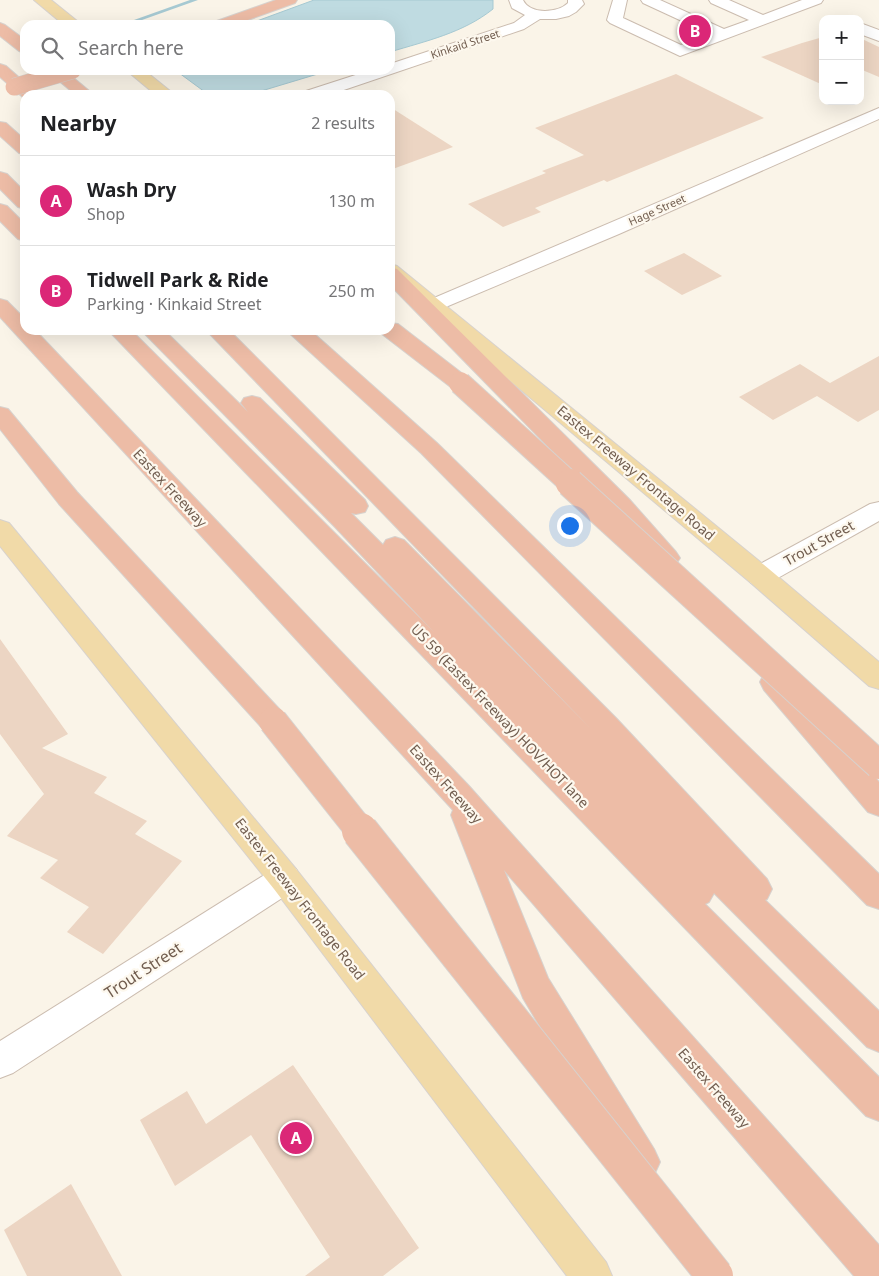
<!DOCTYPE html>
<html lang="en">
<head>
<meta charset="utf-8">
<style>
	:root { --surface:#fff; --page:#f6f6f6; --text:#202124; --muted:#757577; --line:#e0e0e0; --accent:#db2777 }
	body { margin:0; font-family:"Noto Sans",sans-serif; background:var(--page); color:var(--text) }
	.controls { position:absolute; right:15px; top:15px; display:grid; overflow:hidden; border-radius:10px; box-shadow:0 5px 20px #0002 }
	.controls button { width:45px; height:45px; display:grid; place-items:center; padding:0; border:0; border-bottom:1px solid var(--line); background:var(--surface); color:var(--text); font:25px sans-serif }
	.you { position:absolute; left:569px; top:525px; width:18px; height:18px; margin:-12px; border:4px solid #fff; border-radius:50%; background:#1a73e8; box-shadow:0 0 0 8px #1a73e833 }
	.badge { display:grid; place-items:center; width:32px; height:32px; border-radius:50%; background:var(--accent); color:#fff; font-size:16px; font-weight:700 }
	.pin { position:absolute; translate:-50% -50%; border:2px solid #fff; box-shadow:0 1px 5px #0006 }
	.list { margin:0; padding:0; list-style:none }
	h2 { display:flex; justify-content:space-between; align-items:center; height:65px; margin:0; padding:0 20px; font-size:21px }
	h2 small { font-size:16px; font-weight:400; color:var(--muted) }
	.list li { display:grid; grid-template-columns:32px 1fr auto; gap:15px; align-items:center; box-sizing:border-box; height:90px; padding:0 20px; border-top:1px solid var(--line) }
	.list b { display:block; font-size:19px; white-space:nowrap }
	.list p { margin:0; font-size:16px; white-space:nowrap; color:var(--muted) }
	.list em { font-size:16px; font-style:normal; color:var(--muted) }
	.icon { flex:none; width:28px; height:28px; fill:none; stroke:currentColor; stroke-width:2; stroke-linecap:round; stroke-linejoin:round }
	.map { position:relative; flex:none; width:879px; height:1276px; overflow:hidden }
	.search { position:absolute; background:var(--surface); box-shadow:0 5px 20px #0002; left:20px; top:20px; width:375px; height:55px; display:flex; align-items:center; gap:12px; box-sizing:border-box; padding:0 18px; border-radius:15px; color:var(--muted); font-size:19px }
	.panel { position:absolute; background:var(--surface); box-shadow:0 5px 20px #0002; left:20px; top:90px; width:375px; height:245px; border-radius:15px }
	.map>svg:first-child { display:block }
	.water { fill:#bfdbe1; stroke:#a6c9d2 }
	.lines { fill:none; stroke-linecap:round; stroke-linejoin:round }
	.stream { fill:#a6c9d2; fill-rule:evenodd }
	.building { fill:#ecd5c3 }
	.minor-casing { stroke:#cbbcaf; stroke-width:2 }
	.major-casing { stroke:#d7d2ce; stroke-width:2 }
	.highway-casing { stroke:#d7d2ce; stroke-width:2 }
	.minor { fill:#fff; fill-rule:evenodd }
	.major { fill:#f1daa8; fill-rule:evenodd }
	.highway { fill:#edbca6; fill-rule:evenodd }
	.highway-bridge-far3-casing { stroke:#d7d2ce; stroke-width:18; stroke-linecap:butt }
	.highway-bridge-far2-casing { stroke:#d7d2ce; stroke-width:24; stroke-linecap:butt }
	.highway-bridge-far1-casing { stroke:#d7d2ce; stroke-width:30; stroke-linecap:butt }
	.highway-bridge-casing { stroke:#d7d2ce; stroke-width:38; stroke-linecap:butt }
	.highway-bridge-far3 { stroke:#edbca6; stroke-width:17 }
	.highway-bridge-far2 { stroke:#edbca6; stroke-width:22 }
	.highway-bridge-far1 { stroke:#edbca6; stroke-width:28 }
	.highway-bridge { stroke:#edbca6; stroke-width:36 }
	.labels { text-anchor:middle; stroke-width:4.5; stroke-linejoin:round; paint-order:stroke }
	.far-street-label { font-size:11px; fill:#715d4f; stroke:#fdf8ee }
	.street-label { font-size:14px; fill:#715d4f; stroke:#fdf8ee }
	.near-street-label { font-size:16px; fill:#715d4f; stroke:#fdf8ee }
</style>
</head>
<body>
<div class="map">
<svg width="879" height="1276" viewBox="0 0 879 1276">
	<rect width="100%" height="100%" fill="#faf4e8"/>
	<g class="water">
		<path d="M314,0H493V9C463,33 426,41 390,52V25H246Z"/>
		<path d="M175,70H331L248,95H209Z"/>
	</g>
	<g class="lines">
		<path class="stream" d="M190,0H198L128,25H120Z"/>
	</g>
	<g class="building">
		<path d="M823,37V85L761,57L802,43Z"/>
		<path d="M860,38L879,47V77L860,69Z"/>
		<path d="M676,74L764,118L607,182L604,180L535,208L541,212L503,227L468,204L546,173L542,171L584,155L535,128Z"/>
		<path d="M390,107L453,147L390,170Z"/>
		<path d="M684,253L722,276L682,295L644,271Z"/>
		<path d="M879,356V410L858,422L817,396L773,420L739,397L800,364L830,383Z"/>
		<path d="M0,639L68,734L42,748L107,777L94,793L147,821L135,834L182,861L103,954L67,932L89,907L40,878L58,860L7,836L44,794L0,734Z"/>
		<path d="M293,1065L419,1248L383,1276H305L330,1257L251,1135L175,1186L140,1120L187,1091L206,1124Z"/>
		<path d="M71,1184L122,1276H27L4,1230Z"/>
	</g>
	<g class="lines">
		<defs>
			<g id="minor">
				<path d="M509,0H523C530,15 558,13 568,3V0H582L584,4L576,12L569,16L556,19H540L524,29L329,95H304L306,91L371,70H390V64L514,23L525,15L512,8Z"/>
				<path d="M613,0H627L623,18L681,45L710,34L643,3L641,0H660L724,29L749,20L711,3L709,0H729L763,15L802,0H823L821,3L680,56L610,23L607,20Z"/>
				<path d="M860,23L879,30V41L860,34Z"/>
				<path d="M879,108V119L619,234L441,309L434,311L427,309L424,305L427,301Z"/>
				<path d="M879,502V521L769,583L760,585L751,583L747,576L751,569L870,504Z"/>
				<path d="M285,865L296,869L301,879L296,889L13,1073L0,1078V1041L274,869Z"/>
			</g>
			<g id="major">
				<path d="M34,0H51L82,25H64Z"/>
				<path d="M126,70H144L175,95H156Z"/>
				<path d="M390,264L397,266L769,569L879,662V689L869,686L751,583L390,280Z"/>
				<path d="M0,520L9,523L296,869L606,1262L612,1276H567L274,889L0,546Z"/>
			</g>
			<g id="highway">
				<path d="M276,0H297L295,3L234,25H211L214,22Z"/>
				<path d="M0,23L5,25L25,40V53L19,51L0,36Z"/>
				<path d="M0,64L6,66L39,95H25V99L0,77Z"/>
				<path d="M46,70H64L94,95H76Z"/>
				<path d="M0,122L6,123L25,140V154L19,153L0,136Z"/>
				<path d="M0,172L7,174L25,192V209L18,207L0,189Z"/>
				<path d="M0,204L7,206L25,224V241L18,239L0,221Z"/>
				<path d="M390,267L397,269L629,499L676,552L680,558L676,564L667,567L658,564L611,511L390,285Z"/>
				<path d="M0,299L7,301L25,319V330H35L469,786L879,1245V1276H854L504,870L548,978L654,1149L660,1162L654,1175L641,1181L628,1175L523,998L451,815L453,810L0,317Z"/>
				<path d="M390,323L398,324L468,378L471,383L468,388L460,390L452,388L382,334L380,330H390Z"/>
				<path d="M108,330H131L434,632L335,527L141,330H164L248,412L241,403L244,398L252,396L260,398L365,500L368,506L365,512L356,514L351,513L383,545L386,540L395,537L404,540L592,730L206,330H229L616,718L767,879L772,889L767,899L765,900L879,1011V1052L867,1047L714,893L709,902L705,904L879,1077V1121L866,1116Z"/>
				<path d="M286,330H310L437,443L879,874V909L867,905L421,453Z"/>
				<path d="M0,407L8,409L77,492L283,713L288,721L283,729L273,732L263,729L59,504L0,429Z"/>
				<path d="M774,671L784,674L879,782V816L868,812L764,690L760,682L764,674Z"/>
			</g>
		</defs>
		<use href="#minor" class="minor-casing"/>
		<use href="#major" class="major-casing"/>
		<use href="#highway" class="highway-casing"/>
		<use href="#minor" class="minor"/>
		<use href="#major" class="major"/>
		<use href="#highway" class="highway"/>
		<defs>
			<path id="highway-bridge-far3" d="M14,87L73,70"/>
			<path id="highway-bridge-far2" d="M460,383L571,484"/>
			<g id="highway-bridge-far1">
				<path d="M570,483L879,765"/>
				<path d="M273,721L361,832"/>
			</g>
			<path id="highway-bridge" d="M360,831L715,1276"/>
		</defs>
		<use href="#highway-bridge-far3" class="highway-bridge-far3-casing"/>
		<use href="#highway-bridge-far2" class="highway-bridge-far2-casing"/>
		<use href="#highway-bridge-far1" class="highway-bridge-far1-casing"/>
		<use href="#highway-bridge" class="highway-bridge-casing"/>
		<use href="#highway-bridge-far3" class="highway-bridge-far3"/>
		<use href="#highway-bridge-far2" class="highway-bridge-far2"/>
		<use href="#highway-bridge-far1" class="highway-bridge-far1"/>
		<use href="#highway-bridge" class="highway-bridge"/>
	</g>
	<g class="labels">
		<g class="far-street-label">
			<text transform="translate(465 44) rotate(-18)" y="4">Kinkaid Street</text>
			<text transform="translate(657 210) rotate(-24)" y="4">Hage Street</text>
		</g>
		<g class="street-label">
			<text transform="translate(636 473) rotate(40)" y="5">Eastex Freeway Frontage Road</text>
			<text transform="translate(170 488) rotate(47)" y="5">Eastex Freeway</text>
			<text transform="translate(819 543) rotate(-29)" y="5">Trout Street</text>
			<text transform="translate(500 716) rotate(46)" y="5">US 59 (Eastex Freeway) HOV/HOT lane</text>
			<text transform="translate(446 784) rotate(48)" y="5">Eastex Freeway</text>
			<text transform="translate(300 899) rotate(52)" y="5">Eastex Freeway Frontage Road</text>
			<text transform="translate(714 1088) rotate(49)" y="5">Eastex Freeway</text>
		</g>
		<g class="near-street-label">
			<text transform="translate(143 970) rotate(-33)" y="6">Trout Street</text>
		</g>
	</g>
</svg>
<div class="controls">
<button>+</button>
<button>−</button>
</div>
<div class="you"></div>
<div class="pin badge" style="left:296px;top:1138px">A</div>
<div class="pin badge" style="left:695px;top:31px">B</div>
<div class="search"><svg class="icon" aria-label="search" viewBox="0 0 24 24"><circle cx="10" cy="10" r="6"/><path d="M15 15l6 6"/></svg>Search here</div>
<section class="panel">
<h2>Nearby<small>2 results</small></h2>
<ul class="list">
<li><span class="badge">A</span><div><b>Wash Dry</b><p>Shop</p></div><em>130 m</em></li>
<li><span class="badge">B</span><div><b>Tidwell Park &amp; Ride</b><p>Parking · Kinkaid Street</p></div><em>250 m</em></li>
</ul>
</section>
</div>
</body>
</html>
